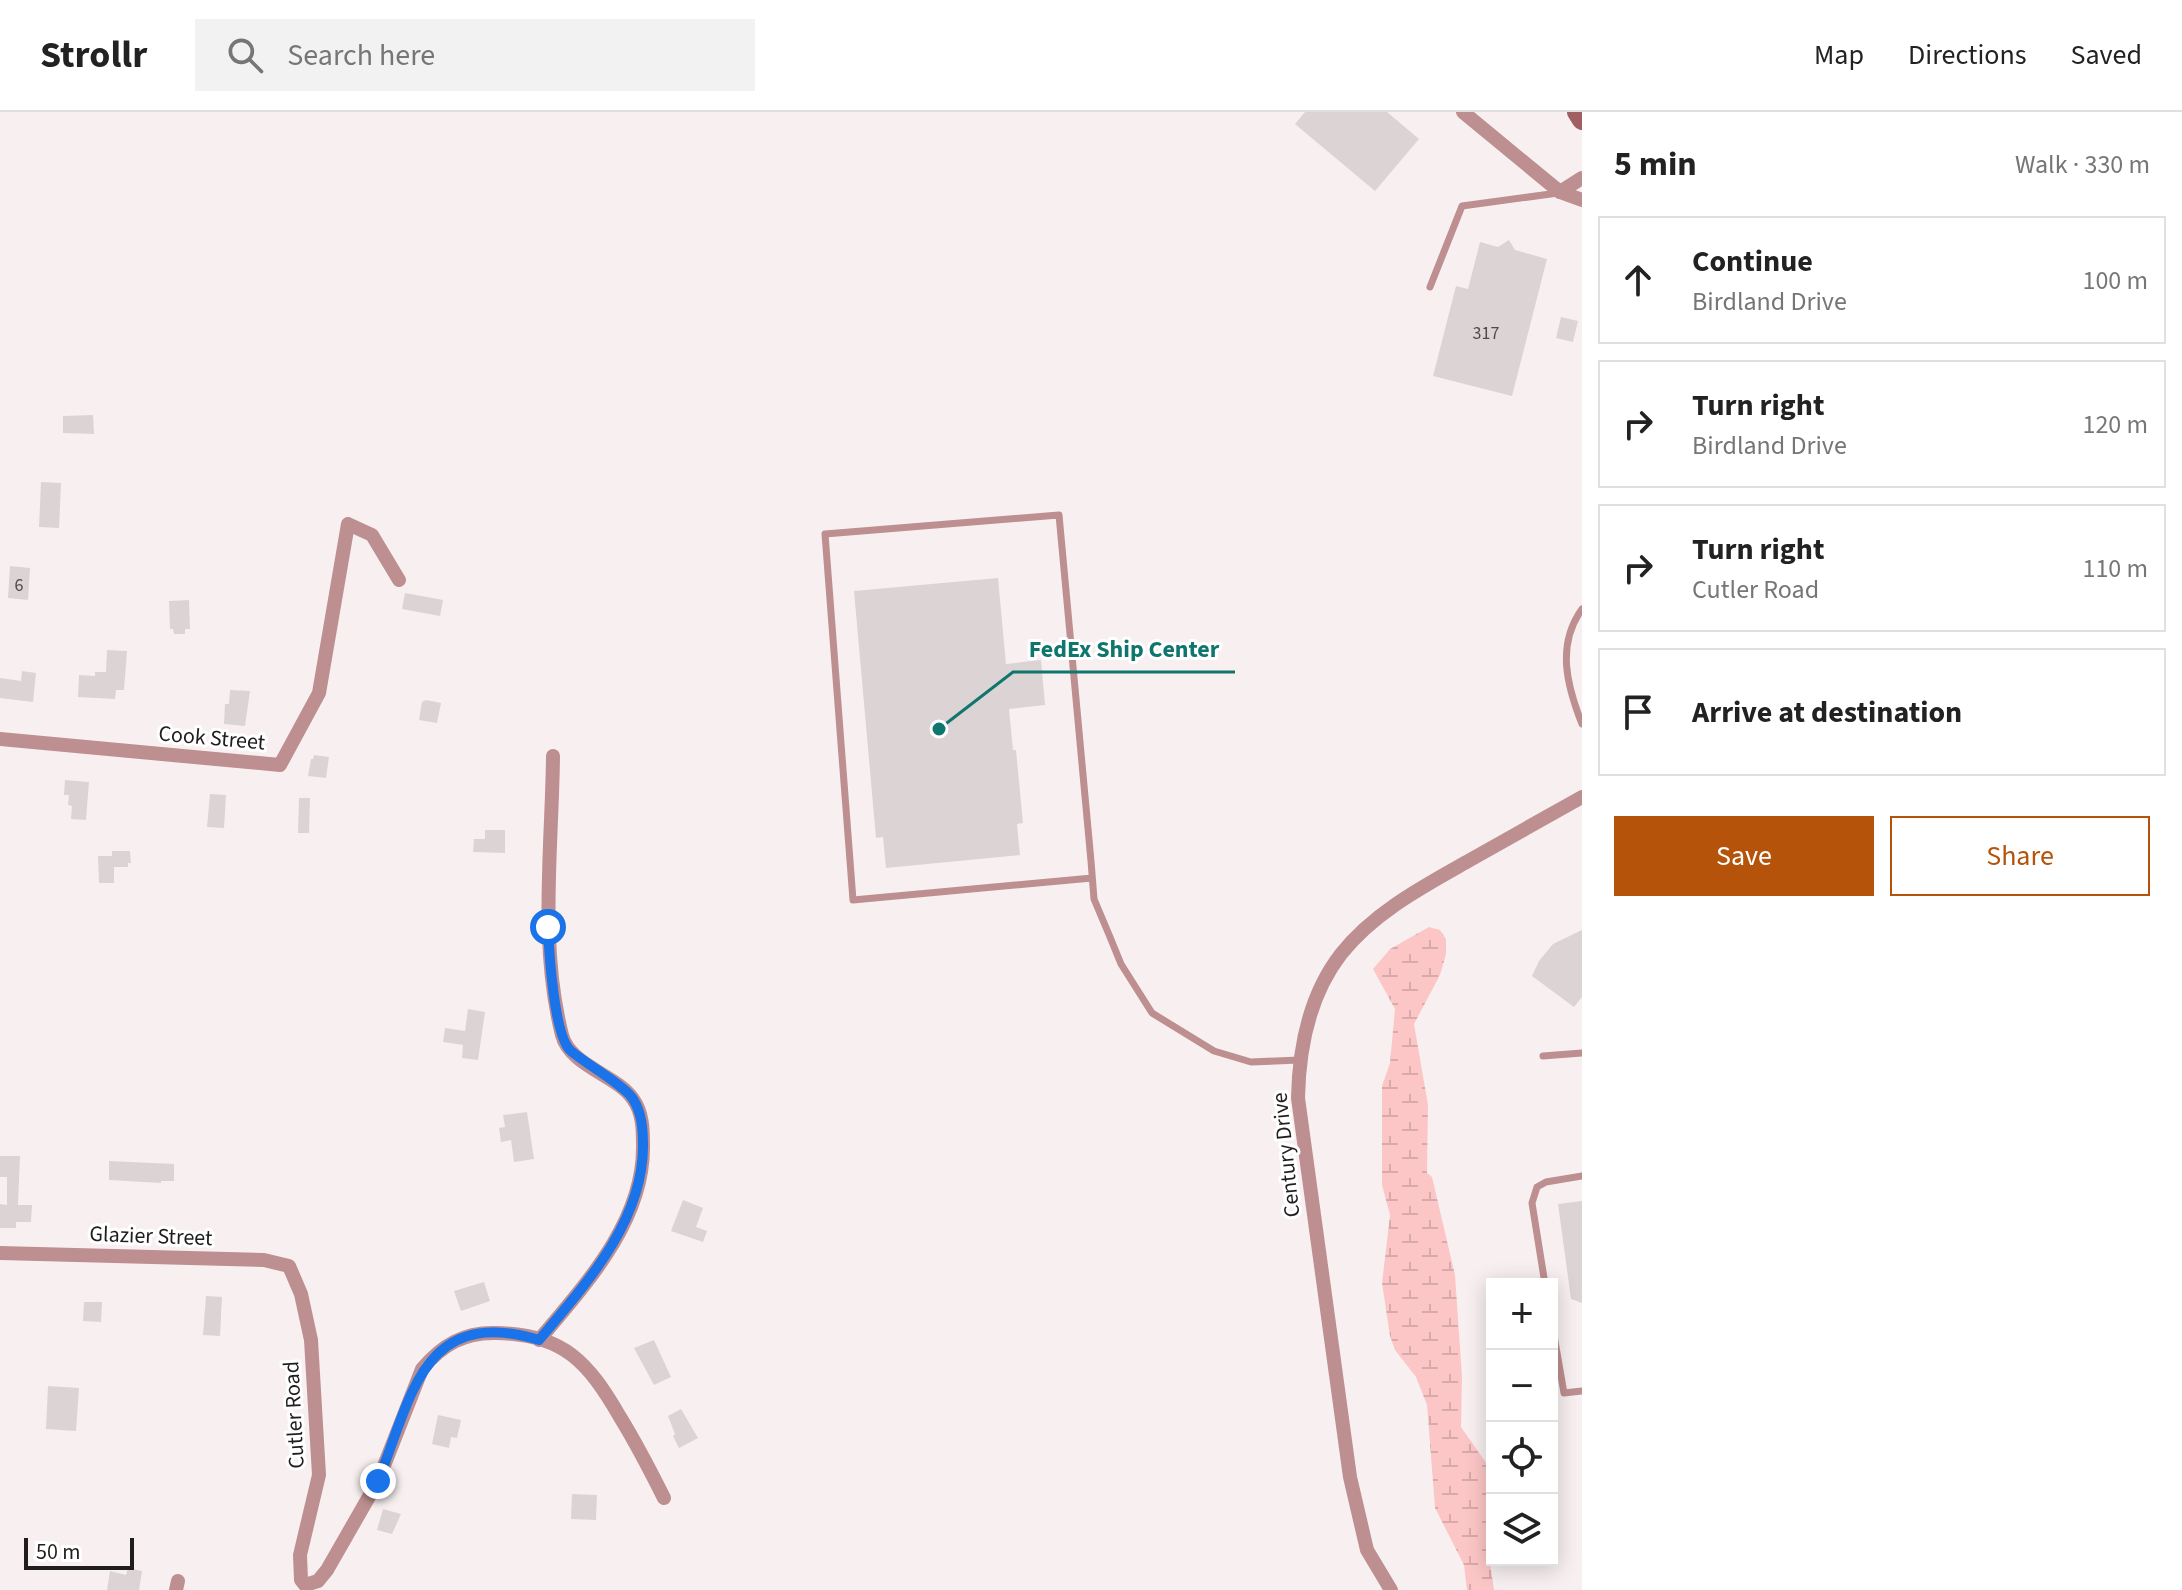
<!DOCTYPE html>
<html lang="en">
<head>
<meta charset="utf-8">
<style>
	:root { --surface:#fff; --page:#f2f2f2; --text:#222; --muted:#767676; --line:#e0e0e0; --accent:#b45309 }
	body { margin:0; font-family:"Source Sans 3",sans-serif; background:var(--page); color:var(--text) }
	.controls { position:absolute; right:24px; bottom:24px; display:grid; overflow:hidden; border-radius:0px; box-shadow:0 4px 20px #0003 }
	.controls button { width:72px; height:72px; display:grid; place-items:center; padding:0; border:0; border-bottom:2px solid var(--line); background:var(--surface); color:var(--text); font:40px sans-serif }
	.scale { position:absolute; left:24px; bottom:20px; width:110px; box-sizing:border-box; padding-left:8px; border:4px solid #1f1d1d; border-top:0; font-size:22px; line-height:28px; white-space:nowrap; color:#1f1d1d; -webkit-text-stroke:6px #fff; paint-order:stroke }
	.stop { position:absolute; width:24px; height:24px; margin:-18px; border:6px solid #1a73e8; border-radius:50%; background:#fff }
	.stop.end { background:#1a73e8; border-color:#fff; box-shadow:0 2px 8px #0008 }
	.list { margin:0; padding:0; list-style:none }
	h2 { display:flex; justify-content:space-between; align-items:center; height:104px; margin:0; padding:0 32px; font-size:34px }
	h2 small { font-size:26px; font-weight:400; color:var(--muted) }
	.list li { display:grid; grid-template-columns:52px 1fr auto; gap:24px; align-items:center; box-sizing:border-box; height:128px; margin:0 16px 16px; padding:0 16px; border:2px solid var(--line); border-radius:0px }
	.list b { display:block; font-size:30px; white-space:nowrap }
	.list p { margin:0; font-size:26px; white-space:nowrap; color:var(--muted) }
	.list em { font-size:26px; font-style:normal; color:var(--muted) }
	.actions { display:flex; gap:16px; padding:24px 32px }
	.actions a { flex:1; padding:18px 0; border:2px solid var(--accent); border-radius:0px; text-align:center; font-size:28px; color:var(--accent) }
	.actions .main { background:var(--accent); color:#fff }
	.icon { flex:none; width:44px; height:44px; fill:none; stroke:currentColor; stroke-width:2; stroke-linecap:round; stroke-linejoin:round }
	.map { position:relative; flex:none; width:1582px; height:1478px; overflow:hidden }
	header { display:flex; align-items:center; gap:48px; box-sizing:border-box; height:112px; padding:0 40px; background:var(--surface); border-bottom:2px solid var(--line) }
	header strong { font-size:38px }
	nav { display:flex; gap:44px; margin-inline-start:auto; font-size:28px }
	.search { width:560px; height:72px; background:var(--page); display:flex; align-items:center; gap:20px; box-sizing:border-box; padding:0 28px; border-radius:0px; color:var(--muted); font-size:30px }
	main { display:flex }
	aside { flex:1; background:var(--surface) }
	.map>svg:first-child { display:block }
	.wetland { fill:url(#wetland-marsh) }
	.building { fill:#dcd4d4 }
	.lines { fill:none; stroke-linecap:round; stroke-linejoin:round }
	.service { stroke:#be8f90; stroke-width:7 }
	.minor { stroke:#be8f90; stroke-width:14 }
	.secondary { stroke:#a05f61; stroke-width:20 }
	.route { stroke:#1a73e8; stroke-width:10 }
	.labels { text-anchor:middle; stroke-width:6; stroke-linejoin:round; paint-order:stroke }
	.number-label { font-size:18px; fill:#4e4b4b }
	.street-label { font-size:22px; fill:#1f1d1d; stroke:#fff }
	.leader { fill:none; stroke:#0f766e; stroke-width:3 }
	.callout-dot { fill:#0f766e; stroke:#fff; stroke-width:3 }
	.callout-label { font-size:24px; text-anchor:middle; font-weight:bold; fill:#0f766e; stroke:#fff; stroke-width:6; stroke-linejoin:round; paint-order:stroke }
</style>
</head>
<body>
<header>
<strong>Strollr</strong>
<div class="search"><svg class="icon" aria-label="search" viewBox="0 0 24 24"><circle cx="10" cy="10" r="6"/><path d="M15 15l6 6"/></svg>Search here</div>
<nav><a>Map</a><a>Directions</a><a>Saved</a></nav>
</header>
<main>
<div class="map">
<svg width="1582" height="1478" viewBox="0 0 1582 1478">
	<defs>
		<pattern id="wetland-marsh" width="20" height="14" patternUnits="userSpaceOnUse" patternTransform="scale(2)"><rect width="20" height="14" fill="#fdc6c6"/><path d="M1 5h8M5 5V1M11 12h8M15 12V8" fill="none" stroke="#d8aaaa"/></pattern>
	</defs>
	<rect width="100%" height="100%" fill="#f8f0f0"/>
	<path class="wetland" d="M1429,815L1440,818L1446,827V842L1440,863L1414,912L1428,993L1427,1061L1432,1065L1455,1163L1462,1265L1461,1315L1492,1359V1421L1488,1436L1494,1478H1467L1464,1453L1435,1396L1427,1293L1416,1265L1395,1238L1390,1224L1382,1171L1390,1103L1382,1073V974L1390,951L1395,897L1373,857L1390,837Z"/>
	<g class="building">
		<path d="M1305,0H1387L1419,27L1375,79L1295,12Z"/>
		<path d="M1509,128L1515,138L1547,147L1512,284L1433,264L1456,174L1468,177L1480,130L1498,135Z"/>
		<path d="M1561,205L1578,209L1573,230L1556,226Z"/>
		<path d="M93,303L94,322L63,321V304Z"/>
		<path d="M41,370L61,371L59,416L39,415Z"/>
		<path d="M10,454L30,456L28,488L8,486Z"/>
		<path d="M998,466L1006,552L1041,548L1045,593L1009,597L1013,638H1016L1023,711L1017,712L1020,743L886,756L883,725L876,726L854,479Z"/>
		<path d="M405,481L443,488L440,504L402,497Z"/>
		<path d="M189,488L190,517H185V522H174L173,517H170L169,489Z"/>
		<path d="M107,538L127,539L124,578H116L115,587L78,585L79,563L95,564V560H106Z"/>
		<path d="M22,559L36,561L33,590L0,586V566L21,569Z"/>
		<path d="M230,578L250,579L245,614L224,612L225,592H229Z"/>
		<path d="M426,588L441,591L437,611L419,608L422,590Z"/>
		<path d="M314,643L329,645L326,666L308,664L311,647H313Z"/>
		<path d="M65,668L89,670L86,708L71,707L72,694L68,693L69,683H64Z"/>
		<path d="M210,682L226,683L224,716L207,715Z"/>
		<path d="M299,686H310L309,721H298Z"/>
		<path d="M485,718H505V741L473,740L474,727H485Z"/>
		<path d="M112,739H130L131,751H128V755H114V771H99L98,744H112Z"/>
		<path d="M1582,818V885L1574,895L1532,864L1539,849L1553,832Z"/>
		<path d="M468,897L485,900L478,948L462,946L463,933L443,930L445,916L465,919Z"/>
		<path d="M527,1000L534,1047L514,1050L511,1028L501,1030L499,1016L505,1015L503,1003Z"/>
		<path d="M0,1044H20L18,1093H32L31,1110H16V1116H0V1092L7,1093V1065H0Z"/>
		<path d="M109,1049L174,1052V1069H161V1071L109,1068Z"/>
		<path d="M683,1088L703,1096L696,1115L707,1119L703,1130L671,1119Z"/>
		<path d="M1582,1089V1191L1571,1187L1558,1092Z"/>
		<path d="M484,1170L490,1189L461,1199L454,1179Z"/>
		<path d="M206,1184L222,1185L220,1224L203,1223Z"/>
		<path d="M84,1190H102L101,1210L83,1209Z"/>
		<path d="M654,1228L671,1265L654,1273L634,1236Z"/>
		<path d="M48,1274L79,1276L76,1319L46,1317Z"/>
		<path d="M681,1297L698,1326L679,1336L673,1324L675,1322L668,1304Z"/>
		<path d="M438,1303L461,1308L457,1326L451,1325L449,1336L432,1332Z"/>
		<path d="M572,1382L597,1383L596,1408L571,1407Z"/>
		<path d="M383,1397L401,1402L392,1422L377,1418Z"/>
		<path d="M128,1456L142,1459L139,1478H107L110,1459L126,1463Z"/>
	</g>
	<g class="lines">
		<g class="service">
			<path d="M1430,175L1462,94L1558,81"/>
			<path d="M1582,497C1556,533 1567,574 1582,612"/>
			<path d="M1092,766L853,788L825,422L1059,403L1091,749L1094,787L1110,825L1121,852L1152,901L1214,939L1251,950L1299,948"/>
			<path d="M1543,944L1582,941"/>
			<path d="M1545,1172L1532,1091L1537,1075L1546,1070L1582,1064"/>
			<path d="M1552,1212L1564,1281L1582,1279"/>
		</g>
		<g class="minor">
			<path d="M1463,0L1560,80L1582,88"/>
			<path d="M1560,80L1582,66"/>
			<path d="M0,627L280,653L319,581L348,412L372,423L399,468"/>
			<path d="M0,1141L264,1148L289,1154L301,1182L311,1228L319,1363L300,1443L301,1468L305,1473L318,1469L327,1458L378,1369L422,1257C442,1233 464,1220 496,1221C564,1222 588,1250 620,1305C636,1331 650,1358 664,1386"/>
			<path d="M539,1228C585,1173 644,1110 643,1034C643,1018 643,1001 633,987C617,963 570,954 562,923C539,832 552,737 553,644"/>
			<path d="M176,1478L178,1469"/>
			<path d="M1391,1478L1367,1438L1350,1365L1298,986C1299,936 1310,882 1341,842C1374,800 1424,774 1470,748C1507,727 1545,706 1582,685"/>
		</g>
		<path class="secondary" d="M1577,0L1582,8"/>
	</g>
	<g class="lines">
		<path class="route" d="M378,1369C412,1285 422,1193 539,1228C585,1173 643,1110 643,1034C643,1018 642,1001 633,987C624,973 586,952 571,939C554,925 549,839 548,815"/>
	</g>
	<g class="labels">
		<g class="number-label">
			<text x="1486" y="227">317</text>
			<text x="19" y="479">6</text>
		</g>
		<g class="street-label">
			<text transform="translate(212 625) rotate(5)" y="8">Cook Street</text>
			<text transform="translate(1285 1043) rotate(-96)" y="8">Century Drive</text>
			<text transform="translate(151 1123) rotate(2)" y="8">Glazier Street</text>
			<text transform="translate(293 1303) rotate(-93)" y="8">Cutler Road</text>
		</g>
	</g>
	<path class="leader" d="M939 617L1013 560H1235"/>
	<circle class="callout-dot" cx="939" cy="617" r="8"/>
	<g class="callout-label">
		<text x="1124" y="545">FedEx Ship Center</text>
	</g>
</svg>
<div class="controls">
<button>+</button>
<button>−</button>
<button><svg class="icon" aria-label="locate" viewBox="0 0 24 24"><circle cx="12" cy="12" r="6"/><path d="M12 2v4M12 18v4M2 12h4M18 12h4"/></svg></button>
<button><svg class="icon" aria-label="layers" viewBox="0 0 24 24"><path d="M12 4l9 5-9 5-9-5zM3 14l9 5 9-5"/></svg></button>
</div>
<div class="scale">50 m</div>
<div class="stop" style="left:548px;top:815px"></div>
<div class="stop end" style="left:378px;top:1369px"></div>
</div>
<aside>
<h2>5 min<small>Walk · 330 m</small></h2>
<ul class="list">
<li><svg class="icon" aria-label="ahead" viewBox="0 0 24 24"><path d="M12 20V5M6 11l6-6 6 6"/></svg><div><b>Continue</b><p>Birdland Drive</p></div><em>100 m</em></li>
<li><svg class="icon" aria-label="right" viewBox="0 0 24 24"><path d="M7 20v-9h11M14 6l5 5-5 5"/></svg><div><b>Turn right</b><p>Birdland Drive</p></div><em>120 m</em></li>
<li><svg class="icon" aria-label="right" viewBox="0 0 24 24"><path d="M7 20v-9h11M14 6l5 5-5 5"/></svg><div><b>Turn right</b><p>Cutler Road</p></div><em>110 m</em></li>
<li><svg class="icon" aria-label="arrive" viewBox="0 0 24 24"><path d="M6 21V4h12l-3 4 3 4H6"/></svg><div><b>Arrive at destination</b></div></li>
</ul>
<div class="actions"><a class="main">Save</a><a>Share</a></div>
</aside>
</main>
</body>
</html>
